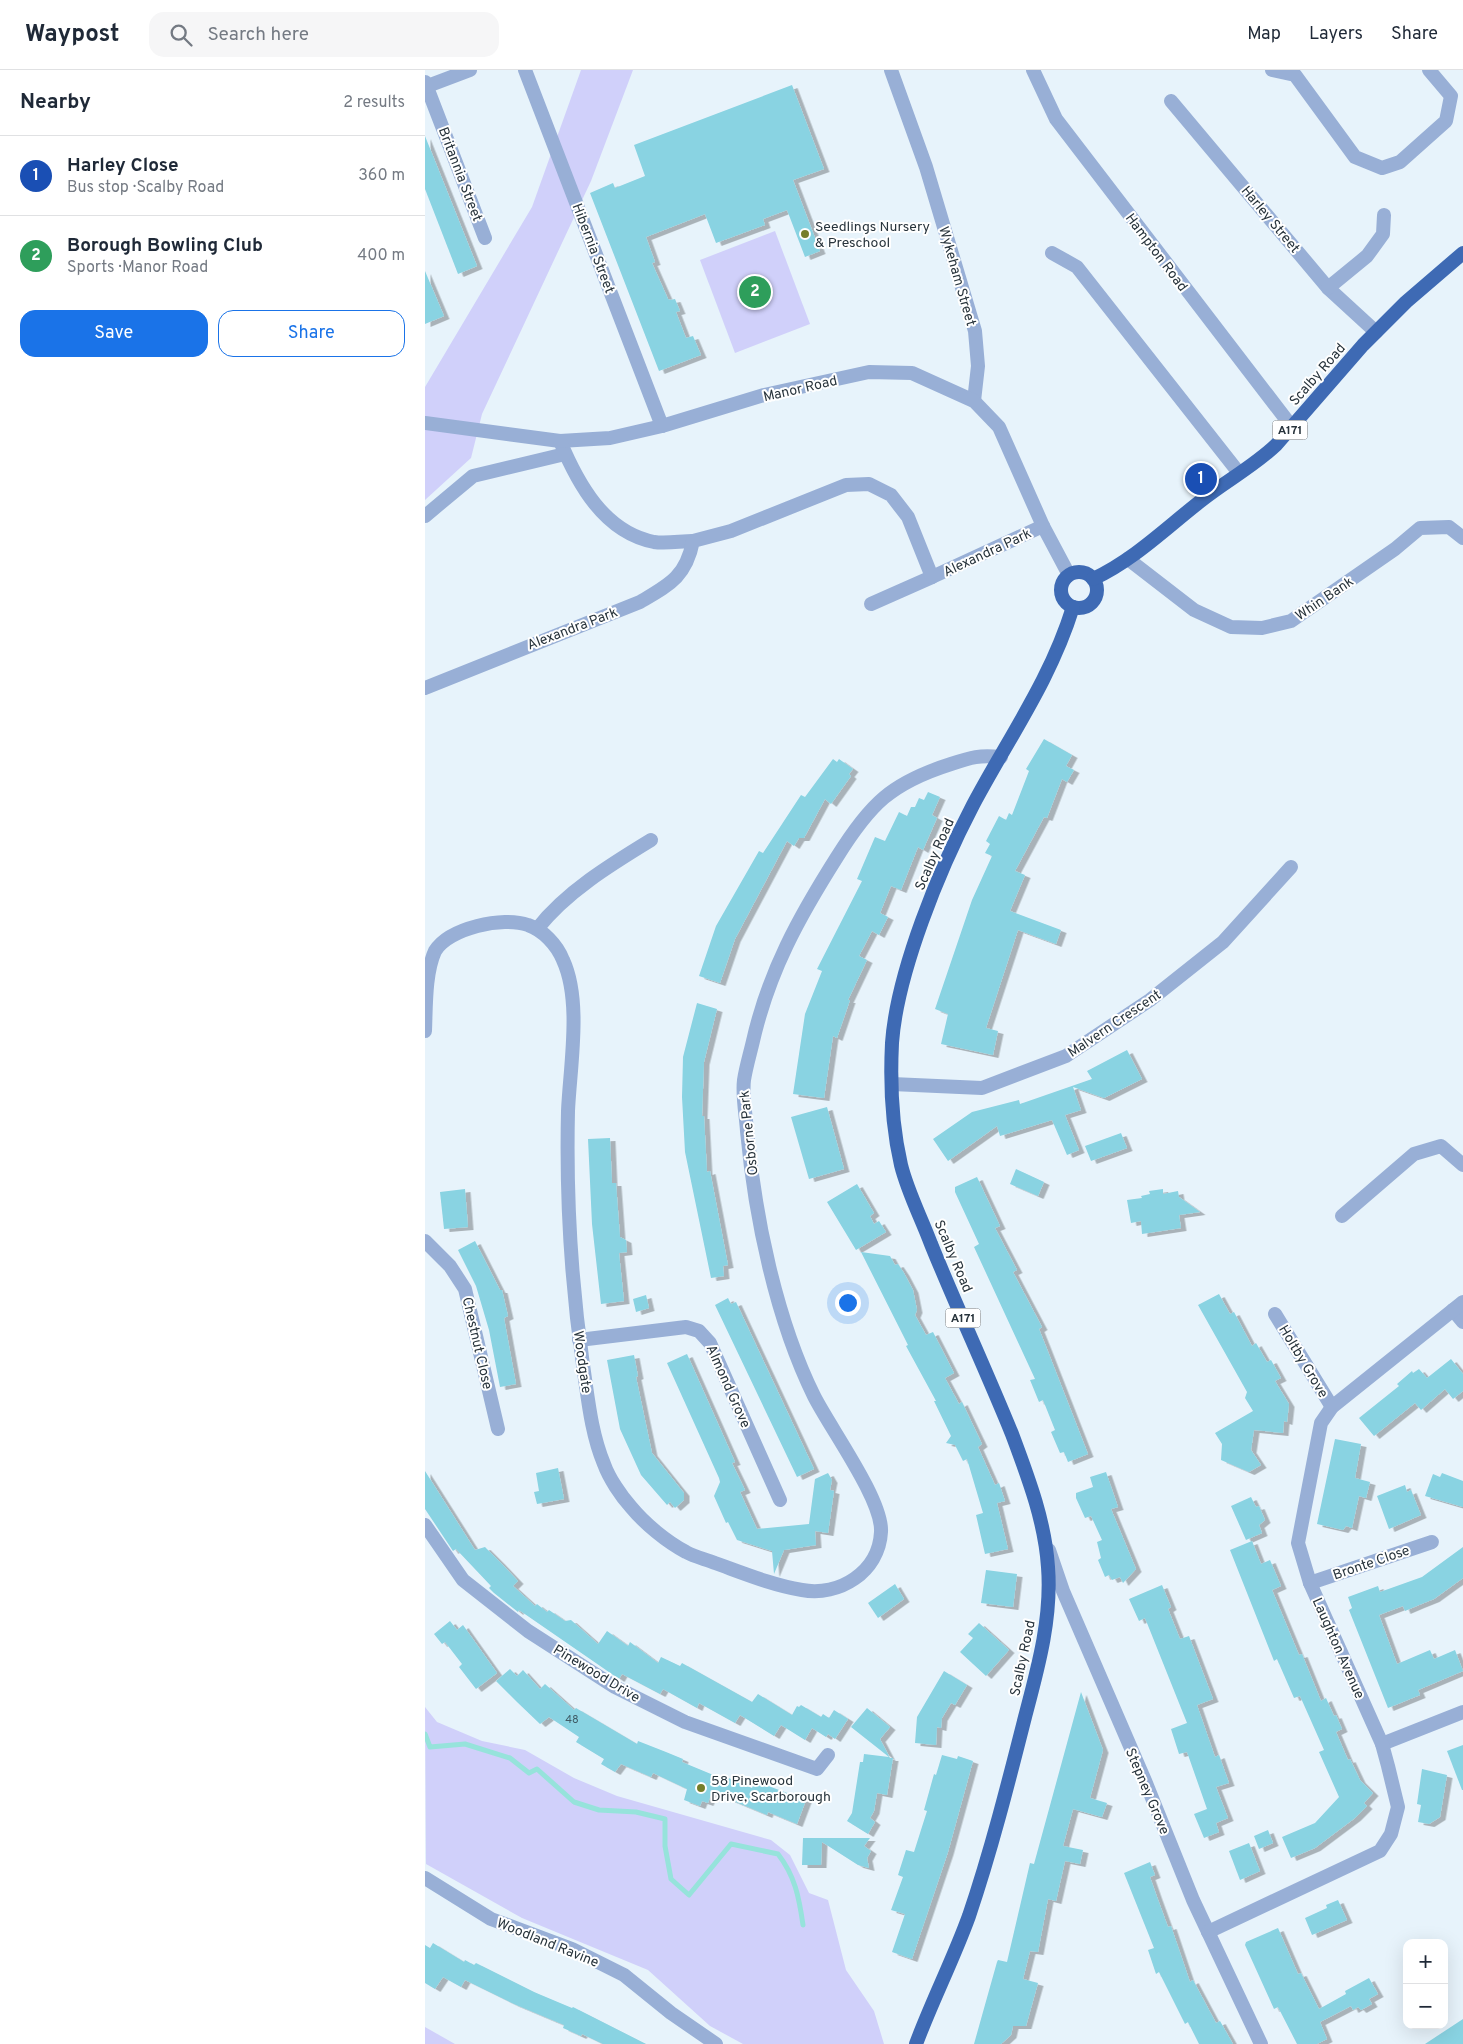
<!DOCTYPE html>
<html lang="en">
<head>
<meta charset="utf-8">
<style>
	:root { --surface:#fff; --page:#f6f6f7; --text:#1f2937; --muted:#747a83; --line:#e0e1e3; --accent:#1a73e8 }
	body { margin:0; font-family:Overpass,sans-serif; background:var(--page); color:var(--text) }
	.controls { position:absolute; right:15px; bottom:15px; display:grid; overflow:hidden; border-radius:10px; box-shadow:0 5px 20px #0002 }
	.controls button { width:45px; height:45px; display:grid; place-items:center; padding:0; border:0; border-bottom:1px solid var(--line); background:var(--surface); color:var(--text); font:25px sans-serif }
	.you { position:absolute; left:422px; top:1232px; width:18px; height:18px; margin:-12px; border:4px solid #fff; border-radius:50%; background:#1a73e8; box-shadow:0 0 0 8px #1a73e833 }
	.badge { display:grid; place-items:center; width:32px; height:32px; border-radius:50%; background:var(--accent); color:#fff; font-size:16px; font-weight:700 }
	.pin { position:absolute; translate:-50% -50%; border:2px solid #fff; box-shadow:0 1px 5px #0006 }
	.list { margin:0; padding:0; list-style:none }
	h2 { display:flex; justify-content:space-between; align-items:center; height:65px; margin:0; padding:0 20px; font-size:21px }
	h2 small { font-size:16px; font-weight:400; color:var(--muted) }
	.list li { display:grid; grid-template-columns:32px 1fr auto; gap:15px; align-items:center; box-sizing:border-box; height:80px; padding:0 20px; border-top:1px solid var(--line) }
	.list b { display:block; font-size:19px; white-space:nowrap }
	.list p { margin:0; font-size:16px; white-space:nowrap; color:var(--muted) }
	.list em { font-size:16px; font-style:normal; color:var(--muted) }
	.actions { display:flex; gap:10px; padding:15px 20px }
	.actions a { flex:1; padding:11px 0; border:1px solid var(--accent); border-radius:15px; text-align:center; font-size:18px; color:var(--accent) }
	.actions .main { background:var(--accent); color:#fff }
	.icon { flex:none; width:28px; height:28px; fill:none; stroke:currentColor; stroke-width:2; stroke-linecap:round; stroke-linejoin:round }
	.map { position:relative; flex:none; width:1038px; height:1974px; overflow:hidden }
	header { display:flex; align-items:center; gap:30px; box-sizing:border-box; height:70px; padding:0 25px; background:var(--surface); border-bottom:1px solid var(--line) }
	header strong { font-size:24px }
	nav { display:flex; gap:28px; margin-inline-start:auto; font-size:18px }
	.search { width:350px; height:45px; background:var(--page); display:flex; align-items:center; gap:12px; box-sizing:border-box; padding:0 18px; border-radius:15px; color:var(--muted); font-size:19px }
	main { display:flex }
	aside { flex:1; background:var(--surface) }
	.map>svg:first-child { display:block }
	.green { fill:#d0d0fa }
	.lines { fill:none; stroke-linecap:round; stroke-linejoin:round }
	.stream { stroke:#96e3db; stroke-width:5 }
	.building { fill:#89d3e2; filter:url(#shadow) }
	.minor { stroke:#98afd6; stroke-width:14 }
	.trunk { stroke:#3e6ab4; stroke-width:14 }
	.poi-dot { fill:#757e2a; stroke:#fff; stroke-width:2 }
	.labels { text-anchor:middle; stroke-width:4; stroke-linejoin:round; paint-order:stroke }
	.number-label { font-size:11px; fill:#405c66 }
	.shield { fill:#fff; stroke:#687176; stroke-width:1 }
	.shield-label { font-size:12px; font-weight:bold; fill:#28343c }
	.street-label { font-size:14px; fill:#28343c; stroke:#fff }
	.poi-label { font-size:14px; fill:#28343c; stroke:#fff; text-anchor:start }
</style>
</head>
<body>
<header>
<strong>Waypost</strong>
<div class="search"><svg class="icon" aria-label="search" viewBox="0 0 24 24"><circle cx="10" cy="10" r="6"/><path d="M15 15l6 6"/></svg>Search here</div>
<nav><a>Map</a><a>Layers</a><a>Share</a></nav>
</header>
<main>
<aside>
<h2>Nearby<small>2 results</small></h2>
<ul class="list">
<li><span class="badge" style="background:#1a4fb4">1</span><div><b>Harley Close</b><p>Bus stop · Scalby Road</p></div><em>360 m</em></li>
<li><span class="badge" style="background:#2e9e5b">2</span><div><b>Borough Bowling Club</b><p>Sports · Manor Road</p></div><em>400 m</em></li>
</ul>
<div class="actions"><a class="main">Save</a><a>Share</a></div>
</aside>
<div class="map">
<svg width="1038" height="1974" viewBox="0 0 1038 1974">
	<defs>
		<filter id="shadow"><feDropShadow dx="5.5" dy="3" stdDeviation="0" flood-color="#0004"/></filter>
	</defs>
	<rect width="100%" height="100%" fill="#e7f3fb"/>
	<g class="green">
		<path d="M156,0H208L166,111L57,344L46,388L0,430V317L107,137Z"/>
		<path d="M350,161L385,254L310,283L275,190Z"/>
		<path d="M0,1637L12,1652L57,1671L100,1680L149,1708L192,1726L346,1770L365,1785L384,1823L403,1830L421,1900L449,1941L459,1974H318L285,1956L223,1900L97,1848L1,1794Z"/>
		<path d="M0,1957L30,1974H0Z"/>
	</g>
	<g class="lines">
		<path class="stream" d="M0,1664L5,1677L40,1674L85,1688L104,1703L112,1699L149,1732L174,1740L211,1742L240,1749V1776L246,1809L264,1825L306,1774L353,1784C370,1806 374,1827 378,1855"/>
	</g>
	<g class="building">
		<path d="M367,15L399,99L368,110L395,181L380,187L362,140L338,149L340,155L291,173L280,144L221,167L230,192L227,193L243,229L245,230L250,229L255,241L251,242L261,268L268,266L276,285L234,301L165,123L188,113L190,118L220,106L209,75Z"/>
		<path d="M0,66L52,196L33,204L0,119Z"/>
		<path d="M0,201L19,246L0,254Z"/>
		<path d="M619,669L647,685L641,696L649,700L642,712L637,709L622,748L619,747L590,801L600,805L585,841L636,860L631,874L593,860L561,958L573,961L568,985L516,974L523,944L510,939L547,830L567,786L560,783L565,774L561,771L574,746L581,750L584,743L587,745L604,701L601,699Z"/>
		<path d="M408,689L412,692L414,689L428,699L424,704L426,706L406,734L400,729L379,768H374L369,776L362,771L310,869L295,913L274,906L291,856L334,781L338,783L376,725L380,727Z"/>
		<path d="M503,722L515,727L507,745L512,748L498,780L493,777L476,820L466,816L455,843L463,847L454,865L447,861L434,886L442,890L423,930H425L412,968L408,966L399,1028L368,1024L380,944L397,901L392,899L437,811L432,809L450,767L460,771L474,742L482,746L486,737H490L494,728L499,730Z"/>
		<path d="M272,933L292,939L279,992L277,1046H279L282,1102L285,1101L303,1195L298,1196L299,1206L286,1208L260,1082L257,1027L258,987Z"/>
		<path d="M702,980L717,1009L679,1028L648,1017L656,1040L640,1045L654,1080L642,1085L627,1050L575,1066L572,1056L523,1091L508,1069L547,1042L594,1030L595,1034L667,1009L662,1001Z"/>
		<path d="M402,1037L419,1099L384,1109L366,1047Z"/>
		<path d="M696,1063L702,1078L666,1091L660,1076Z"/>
		<path d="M185,1068L187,1113H191L195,1167L201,1170L202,1182L194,1183L199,1231L176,1234L167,1154L163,1069Z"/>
		<path d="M591,1099L619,1112L613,1126L585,1114Z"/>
		<path d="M552,1107L575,1156L570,1158L592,1200L588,1202L617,1257L614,1259L620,1274L663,1384L643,1392L639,1382L635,1383L626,1362L630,1360L618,1330L614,1332L605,1310L610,1309L549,1177L554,1174L530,1122V1117Z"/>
		<path d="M432,1114L449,1143L445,1146L449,1154L454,1151L461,1162L431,1180L402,1132Z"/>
		<path d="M40,1119L43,1157L19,1159L15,1122Z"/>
		<path d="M738,1119V1124L753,1121L754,1127L775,1142L754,1145L756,1158L717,1164L716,1151L706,1153L702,1130L717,1128L716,1126L725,1124L724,1121Z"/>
		<path d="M50,1171L75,1220H77L83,1246L79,1248L91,1314L75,1317L64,1260L51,1216L33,1180Z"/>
		<path d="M436,1182L465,1186L470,1195L473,1194L479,1203L488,1220L492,1240L490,1245L501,1265L508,1262L529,1303L520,1308L534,1334L537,1332L557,1374L553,1377L570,1415L574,1413L580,1431L572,1433L583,1479L560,1484L551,1445L558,1443L542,1389L538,1391L530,1375L521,1373L526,1366L509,1331H511L481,1276L483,1275Z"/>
		<path d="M794,1224L805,1244L809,1242L827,1276L831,1273L842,1292L846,1290L856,1308L850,1311L864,1334L862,1352L859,1351L858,1363L829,1360L826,1380L836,1395L824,1402L796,1390L797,1374L790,1363L828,1341L820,1328L822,1322L773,1235Z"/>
		<path d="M221,1225L224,1238L211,1242L208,1229Z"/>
		<path d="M303,1228L306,1234L311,1232L389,1399L372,1407L290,1235Z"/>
		<path d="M262,1284L310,1392L307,1393L320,1420L315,1422L332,1459L384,1454L390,1409L403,1403L407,1410L405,1420L409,1421L403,1463L390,1461L391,1475L359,1480L349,1504L347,1481L312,1470L303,1452L301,1453L289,1426L295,1412L294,1408L242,1293Z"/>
		<path d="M209,1285L213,1306L211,1307L227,1383L259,1423V1430L250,1438L245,1432L242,1435L216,1405L195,1359L182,1290Z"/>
		<path d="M1026,1289L1038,1304V1321L1028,1329L1020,1319L996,1340L990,1333L949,1366L934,1348L974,1316L972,1314L987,1301L988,1303L994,1299L1002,1308Z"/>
		<path d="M910,1369L936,1374L930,1408L945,1412L941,1428L934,1426L927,1458L921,1456L918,1460L892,1454Z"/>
		<path d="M133,1398L139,1429L112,1434L109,1422L114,1421L111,1403Z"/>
		<path d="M0,1401L50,1480L60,1477L74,1491L93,1511L88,1516L110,1536L112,1534L122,1542L124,1540L140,1551L146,1550L173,1574L182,1561L203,1576L205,1572L233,1593L236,1587L255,1596L257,1593L327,1632L333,1624L367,1645L372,1636L374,1637L376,1635L396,1647L398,1644L404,1648L409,1640L423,1649L410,1669L403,1664L401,1667L387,1658L380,1670L356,1655L349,1666L315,1645L310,1653L274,1633L272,1638L238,1619L235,1624L197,1604L194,1609L94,1540L93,1542L69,1523L64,1518L66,1516L31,1479L28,1481L0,1439Z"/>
		<path d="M681,1402L693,1437L686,1439L711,1499L698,1513L695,1507L687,1510L684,1505L680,1507L673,1490L676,1488L672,1472L677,1470L666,1446L660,1448L651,1428V1423L668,1417L665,1407Z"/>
		<path d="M1017,1403L1038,1411V1437L1000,1426L1008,1404L1015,1407Z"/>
		<path d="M980,1415L982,1422L986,1420L996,1445L964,1459L952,1426Z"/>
		<path d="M826,1427L831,1437L834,1436L840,1450L834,1455L837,1463L821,1470L806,1436Z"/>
		<path d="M827,1471L836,1494L845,1490L856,1516L847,1520L874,1585L877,1584L896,1631L901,1628L909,1646L911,1645L917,1659L911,1662L923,1690L925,1689L935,1710L948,1723L939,1733L942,1736L930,1748L890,1778L866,1788L857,1767L890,1753L914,1727L894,1682L899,1680L875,1626L869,1628L852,1589L849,1591L805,1480Z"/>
		<path d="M1038,1477V1508L1009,1529L994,1535L980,1541L978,1536L954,1545L972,1594L1005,1580L1009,1589L1030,1580L1038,1601L993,1620L995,1625L963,1638L924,1540L927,1538L923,1527L953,1516L955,1522L997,1507Z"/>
		<path d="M561,1500L592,1504L588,1537L556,1533Z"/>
		<path d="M470,1514L479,1529L453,1548L443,1533Z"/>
		<path d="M737,1515L746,1537L743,1539L755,1569L764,1566L788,1629L772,1635L790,1687L794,1685L804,1713L791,1717L803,1748L791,1753L794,1762L779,1768L769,1744L782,1739L762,1682L754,1684L746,1659L762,1653L720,1548L714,1551L704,1529Z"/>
		<path d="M25,1551L32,1560L38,1555L72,1603L51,1619L34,1597L37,1594L20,1572L17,1574L9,1564Z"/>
		<path d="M554,1553L584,1580L561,1606L535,1582L548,1568L543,1564Z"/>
		<path d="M85,1599L92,1606L98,1600L115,1619L120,1614L149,1640L151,1638L212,1674L213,1671L241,1682L258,1689L257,1692L298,1709L299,1706L327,1718L330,1711L381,1730L372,1754L343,1742L342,1745L287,1722L283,1733L277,1731L275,1736L259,1730L262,1719L228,1703L226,1707L196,1694L190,1702L176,1694L179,1689L151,1672L154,1667L124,1647L115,1654L92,1632L71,1611Z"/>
		<path d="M519,1601L542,1615L530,1635L526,1633L517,1648L516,1658L512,1657L511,1675L490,1673L492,1647Z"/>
		<path d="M656,1622L678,1680L665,1728L682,1733L677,1747L648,1739L638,1776L658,1780L655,1794L640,1791L631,1831L623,1829L613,1882L605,1881L598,1909L613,1913L601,1956H588L586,1965L576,1974H549L572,1892L573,1890L582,1892L605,1793L609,1794Z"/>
		<path d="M442,1638L465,1657L455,1669L465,1688H468L462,1725L452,1723L449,1741L445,1748L450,1752L443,1764L422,1751L427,1743L435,1692H438L439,1684L464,1687L426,1657Z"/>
		<path d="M1038,1675V1720H1037L1022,1681Z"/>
		<path d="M517,1685L532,1689L533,1686L548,1691L523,1782L487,1889L467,1882L480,1844L466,1840L478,1807L473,1805L481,1780L489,1782L502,1741L499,1740L509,1704L511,1705Z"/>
		<path d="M997,1699L1022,1705L1015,1747L1004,1754L993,1752L996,1735L992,1734Z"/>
		<path d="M843,1760L848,1773L834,1779L829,1766Z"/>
		<path d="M378,1768H445L439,1776L446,1781L442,1788L444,1798L433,1795L397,1772L396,1795H377Z"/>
		<path d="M824,1773L835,1801L815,1810L804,1781Z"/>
		<path d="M725,1792L730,1805L725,1807L732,1827L743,1857L746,1856L765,1912L768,1910L791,1953L795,1951L808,1974H774L763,1952L760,1954L734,1902L731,1904L723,1880L729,1878L699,1803Z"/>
		<path d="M913,1830L922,1850L887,1865L880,1848L902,1838L901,1835Z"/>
		<path d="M853,1858L873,1904L876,1903L894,1939L921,1924L920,1921L944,1908L953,1924L944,1929L947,1934L936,1940L933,1937L928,1940L926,1936L895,1952L902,1969L892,1974H872L853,1937L849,1939L820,1875L821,1872Z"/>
		<path d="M8,1873L39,1892L40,1890L49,1895L51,1893L109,1922L147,1938L148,1937L221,1974H178L157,1964L156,1966L138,1958L139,1955L89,1934L40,1910L36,1917L18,1907L10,1919L0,1913V1875L5,1878Z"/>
		<path d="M1038,1949V1974H1000Z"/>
	</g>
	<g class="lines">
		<g class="minor">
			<path d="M100,0L237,356"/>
			<path d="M466,0L501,97L550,261L553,296L549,331"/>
			<path d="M608,0L631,49L867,357"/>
			<path d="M847,0L870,5L930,87L957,98L975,92L1021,51L1026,26L1004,0"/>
			<path d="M0,12L60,168"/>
			<path d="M0,17L45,0"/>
			<path d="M746,31L903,218L951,262"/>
			<path d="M627,183L652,197L814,403"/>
			<path d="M903,218L942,186L958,164L959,145"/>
			<path d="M0,353L135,371L185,368L237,356L339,325L444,302L487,303L549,331L574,357L618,456L644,505"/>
			<path d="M135,371C153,414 179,462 229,472C241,474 256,471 268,471"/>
			<path d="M0,446L48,406L140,384"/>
			<path d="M703,489L769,540L806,557L837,558L866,551L970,479L995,458L1024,457L1038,468"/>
			<path d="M446,534L507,507"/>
			<path d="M0,618L215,532C244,515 261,507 268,471L306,461L421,415L444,414L466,425L483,447L507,507L618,456"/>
			<path d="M112,859C141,822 185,795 226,770"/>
			<path d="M0,961C1,937 0,903 10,881C24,858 78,846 103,855C118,860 132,875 138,890C157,931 145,996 143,1041C141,1126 146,1211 158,1295C163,1328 166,1363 179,1394C184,1408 196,1426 206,1437C220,1454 242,1472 261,1482C270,1487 280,1489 290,1493C318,1503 347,1515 377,1520C414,1527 454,1502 456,1462C458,1430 405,1358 389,1326C351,1249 330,1147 322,1061C321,1045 317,1026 319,1010C321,997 325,984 328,971C344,901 374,847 412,787C445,734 466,713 526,694C547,687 554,685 576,687"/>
			<path d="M467,1014L557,1018L641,986L725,930L798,872L866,797"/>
			<path d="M917,1146L989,1084L1016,1076L1038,1095"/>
			<path d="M0,1171L25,1196L40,1219L73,1359"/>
			<path d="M1028,1240L1038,1252"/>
			<path d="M850,1244L907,1337"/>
			<path d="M154,1270L261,1257L274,1261L285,1273L355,1430"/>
			<path d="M0,1455L38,1510L103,1561L190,1617L260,1652L392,1699L403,1685"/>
			<path d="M624,1480L638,1521L721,1713L768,1830L836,1974"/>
			<path d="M885,1513L1007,1472"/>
			<path d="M957,1674L1038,1642"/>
			<path d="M0,1808L66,1849L147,1879L199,1905L246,1943L291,1974"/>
			<path d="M783,1862L955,1781L966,1764L973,1737L963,1696L957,1674L885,1513L873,1473L896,1353L907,1337L1038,1232"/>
		</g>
		<g class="trunk">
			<circle cx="654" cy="520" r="18"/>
			<path d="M668,509C709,490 742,457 777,430C801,411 829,396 851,375L938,275L981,232L1038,183"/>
			<path d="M491,1974C507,1931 528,1890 544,1846C566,1781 583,1714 600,1647C613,1598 627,1548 623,1497C620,1451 603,1407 587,1364C561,1300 532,1238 506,1174C496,1147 483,1123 476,1095C467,1056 465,1013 467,973C472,902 515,798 548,735C584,667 625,611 648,537"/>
		</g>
	</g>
	<g class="poi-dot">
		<circle cx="380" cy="164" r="5"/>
		<circle cx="276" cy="1718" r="5"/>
	</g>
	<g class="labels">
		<g class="number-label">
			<text x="147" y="1653">48</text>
		</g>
		<g class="shield">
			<rect x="847.5" y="350.5" width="35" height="19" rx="4"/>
			<rect x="520.5" y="1238.5" width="35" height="19" rx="4"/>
		</g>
		<g class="shield-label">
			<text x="865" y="364">A171</text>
			<text x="538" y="1252">A171</text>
		</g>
		<g class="street-label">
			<text transform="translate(36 104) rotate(69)" y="5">Britannia Street</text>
			<text transform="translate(846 149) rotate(50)" y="5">Harley Street</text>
			<text transform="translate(169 178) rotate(69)" y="5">Hibernia Street</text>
			<text transform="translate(732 182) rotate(53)" y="5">Hampton Road</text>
			<text transform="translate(533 206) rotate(74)" y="5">Wykeham Street</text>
			<text transform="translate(892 304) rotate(-49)" y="5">Scalby Road</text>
			<text transform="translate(375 318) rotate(-13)" y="5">Manor Road</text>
			<text transform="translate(562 482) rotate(-25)" y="5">Alexandra Park</text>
			<text transform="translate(899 528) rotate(-34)" y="5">Whin Bank</text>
			<text transform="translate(147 558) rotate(-21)" y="5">Alexandra Park</text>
			<text transform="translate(509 784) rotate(-66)" y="5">Scalby Road</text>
			<text transform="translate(689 953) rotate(-34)" y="5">Malvern Crescent</text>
			<text transform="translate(323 1063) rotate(-96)" y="5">Osborne Park</text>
			<text transform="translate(529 1186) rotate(67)" y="5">Scalby Road</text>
			<text transform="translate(53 1273) rotate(77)" y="5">Chestnut Close</text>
			<text transform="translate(879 1291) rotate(59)" y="5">Holtby Grove</text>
			<text transform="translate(158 1292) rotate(82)" y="5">Woodgate</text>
			<text transform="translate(304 1316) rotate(66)" y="5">Almond Grove</text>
			<text transform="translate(946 1492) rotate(-19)" y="5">Bronte Close</text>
			<text transform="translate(914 1578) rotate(66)" y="5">Laughton Avenue</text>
			<text transform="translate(597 1588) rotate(-78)" y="5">Scalby Road</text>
			<text transform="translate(172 1603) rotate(31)" y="5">Pinewood Drive</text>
			<text transform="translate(723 1721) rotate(67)" y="5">Stepney Grove</text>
			<text transform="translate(123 1872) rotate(22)" y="5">Woodland Ravine</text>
		</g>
		<g class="poi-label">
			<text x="390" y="161">Seedlings Nursery<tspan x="390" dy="16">&amp; Preschool</tspan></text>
			<text x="286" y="1715">58 Pinewood<tspan x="286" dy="16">Drive, Scarborough</tspan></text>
		</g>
	</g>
</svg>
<div class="controls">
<button>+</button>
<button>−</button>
</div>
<div class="you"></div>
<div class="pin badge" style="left:776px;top:409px;background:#1a4fb4">1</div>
<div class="pin badge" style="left:330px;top:222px;background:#2e9e5b">2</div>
</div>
</main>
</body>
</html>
